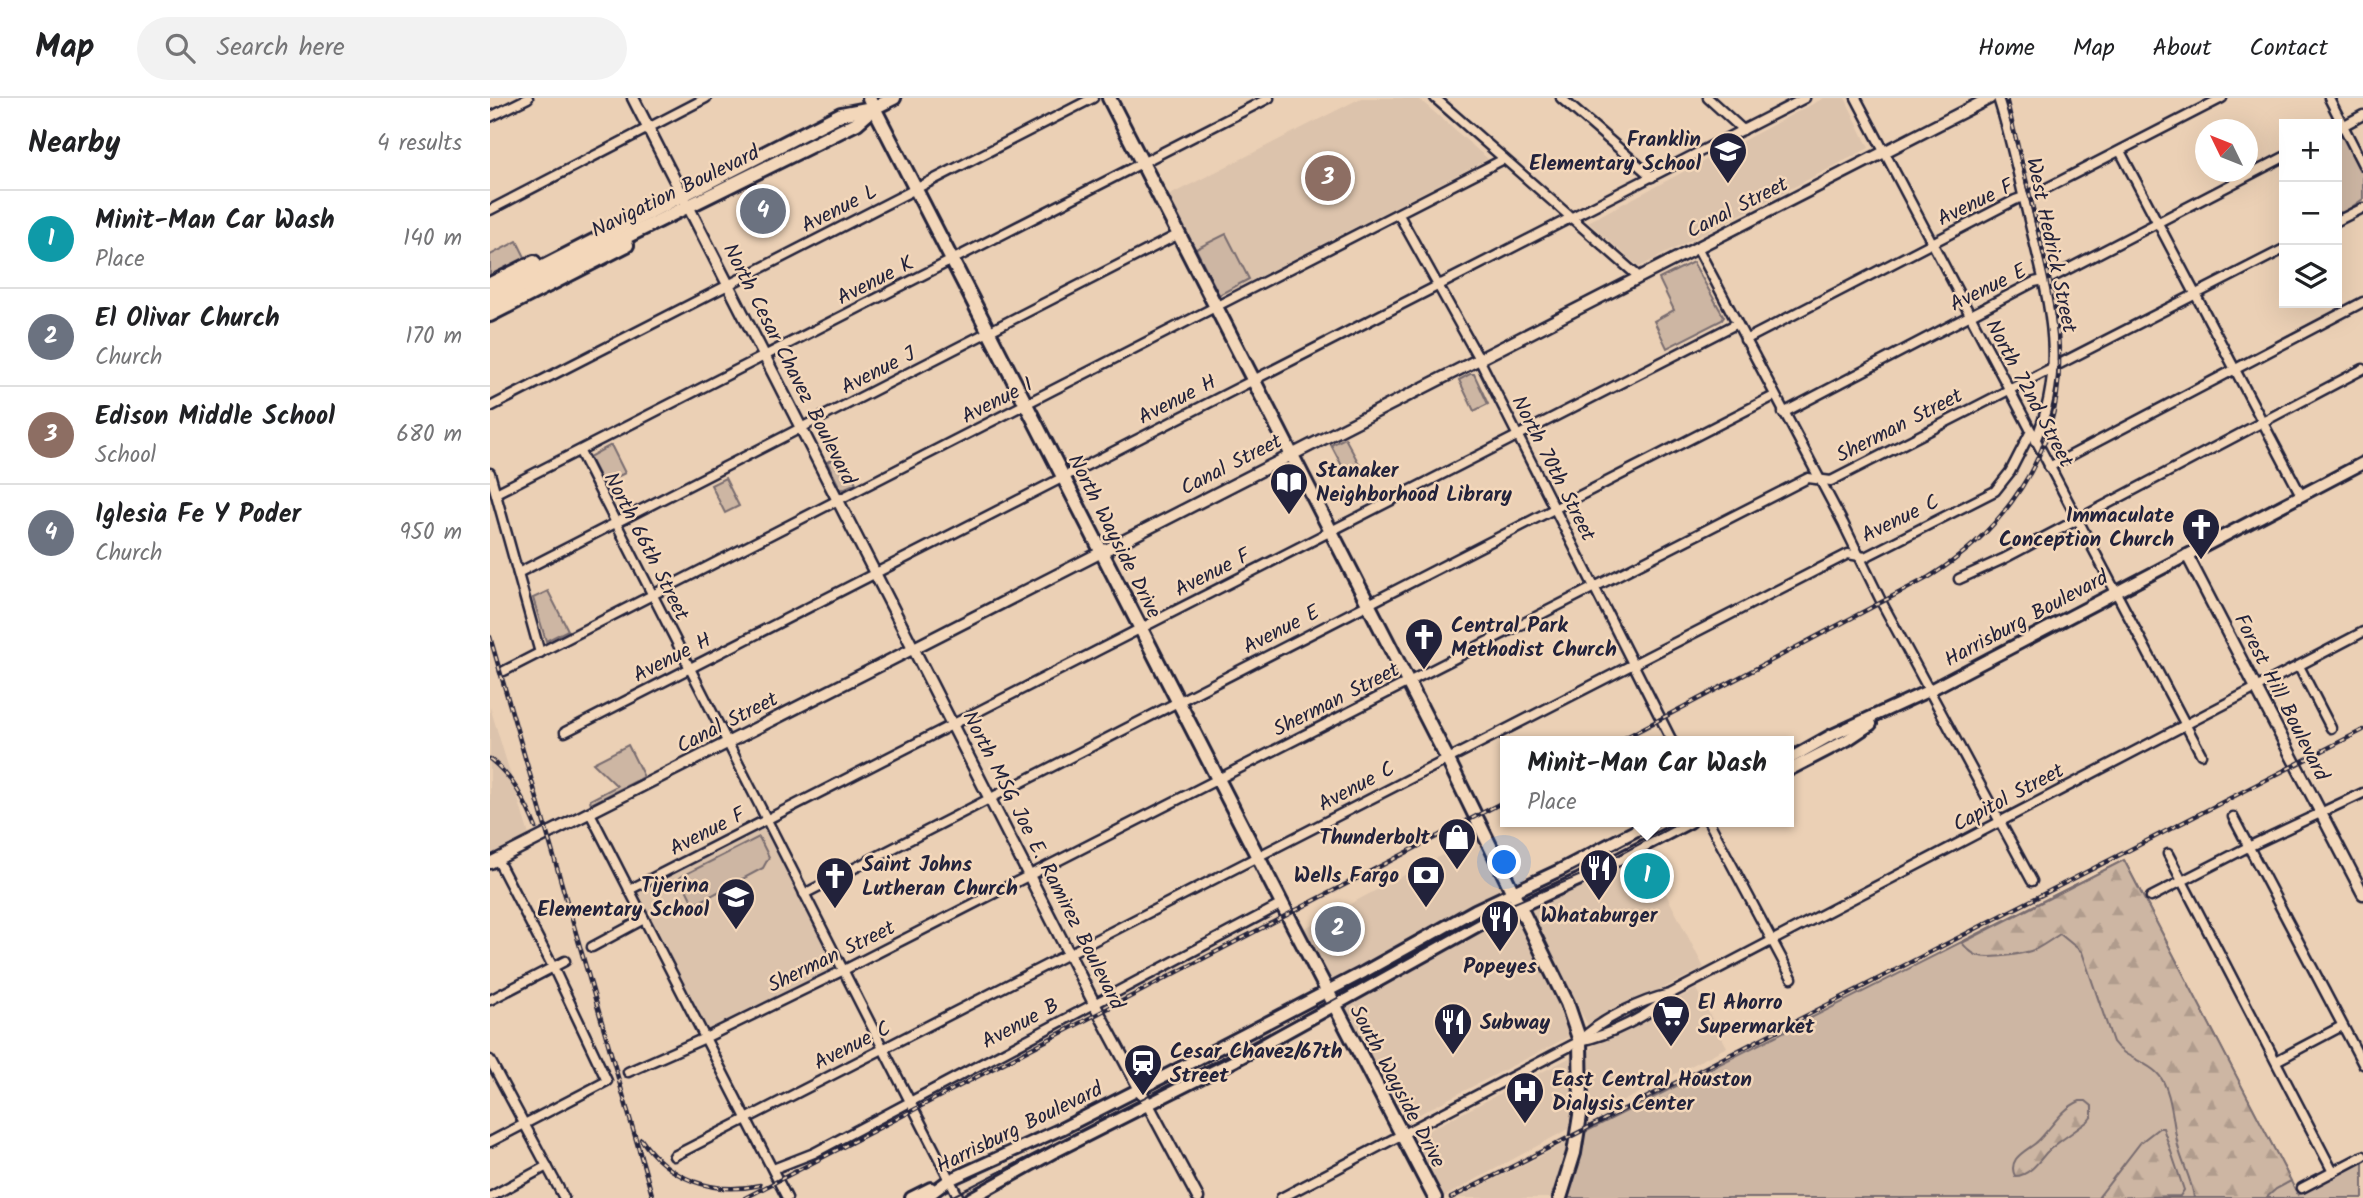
<!DOCTYPE html>
<html lang="en">
<head>
<meta charset="utf-8">
<style>
	:root { --surface:#fff; --page:#f2f2f2; --text:#202124; --muted:#757577; --line:#e0e0e0; --accent:#0f766e }
	body { margin:0; font-family:Kalam,sans-serif; background:var(--page); color:var(--text) }
	.controls { position:absolute; right:21px; top:21px; display:grid; overflow:hidden; border-radius:0px; box-shadow:0 7px 28px #0002 }
	.controls button { width:63px; height:63px; display:grid; place-items:center; padding:0; border:0; border-bottom:2px solid var(--line); background:var(--surface); color:var(--text); font:35px sans-serif }
	.compass { position:absolute; left:1705px; top:21px; width:63px; height:63px; border-radius:50%; background:var(--surface); box-shadow:0 7px 28px #0002; rotate:313deg }
	.you { position:absolute; left:1015px; top:765px; width:24px; height:24px; margin:-18px; border:5px solid #fff; border-radius:50%; background:#1a73e8; box-shadow:0 0 0 10px #1a73e833 }
	.badge { display:grid; place-items:center; width:46px; height:46px; border-radius:50%; background:var(--accent); color:#fff; font-size:23px; font-weight:700 }
	.pin { position:absolute; translate:-50% -50%; border:4px solid #fff; box-shadow:0 2px 7px #0006 }
	.popup { position:absolute; left:1010px; top:638px; width:294px; height:91px; box-sizing:border-box; display:grid; place-content:center; border-radius:0px; background:var(--surface); filter:drop-shadow(0 2px 5px #0005); font-size:23px; white-space:nowrap; color:var(--muted) }
	.popup b { font-size:26px; color:var(--text) }
	.popup::after { content:''; position:absolute; left:50%; top:100%; margin-left:-14px; border:14px solid transparent; border-top-color:var(--surface) }
	.list { margin:0; padding:0; list-style:none }
	h2 { display:flex; justify-content:space-between; align-items:center; height:91px; margin:0; padding:0 28px; font-size:30px }
	h2 small { font-size:23px; font-weight:400; color:var(--muted) }
	.list li { display:grid; grid-template-columns:46px 1fr auto; gap:21px; align-items:center; box-sizing:border-box; height:98px; padding:0 28px; border-top:2px solid var(--line) }
	.list b { display:block; font-size:26px; white-space:nowrap }
	.list p { margin:0; font-size:23px; white-space:nowrap; color:var(--muted) }
	.list em { font-size:23px; font-style:normal; color:var(--muted) }
	.icon { flex:none; width:38px; height:38px; fill:none; stroke:currentColor; stroke-width:2; stroke-linecap:round; stroke-linejoin:round }
	.map { position:relative; flex:none; width:1873px; height:1100px; overflow:hidden }
	header { display:flex; align-items:center; gap:42px; box-sizing:border-box; height:98px; padding:0 35px; background:var(--surface); border-bottom:2px solid var(--line) }
	header strong { font-size:33px }
	nav { display:flex; gap:38px; margin-inline-start:auto; font-size:24px }
	.search { width:490px; height:63px; background:var(--page); display:flex; align-items:center; gap:18px; box-sizing:border-box; padding:0 24px; border-radius:38px; color:var(--muted); font-size:26px }
	main { display:flex }
	aside { flex:1; background:var(--surface) }
	.map>svg:first-child { display:block }
	.built { fill:#dcc3ac }
	.green { fill:#cdb6a3; stroke:#786c6f; stroke-width:2 }
	.forest { fill:url(#forest-firs); stroke:#786c6f; stroke-width:2 }
	.lines { fill:none; stroke-linecap:round; stroke-linejoin:round }
	.minor-casing { stroke:#22223b; stroke-width:13 }
	.tertiary-casing { stroke:#22223b; stroke-width:15 }
	.secondary-casing { stroke:#22223b; stroke-width:16 }
	.primary-casing { stroke:#22223b; stroke-width:18 }
	.minor { stroke:#f3d7ba; stroke-width:8 }
	.tertiary { stroke:#f3d7ba; stroke-width:10 }
	.secondary { stroke:#f3d7ba; stroke-width:10 }
	.primary { stroke:#f3d7ba; stroke-width:12 }
	.tram { stroke:#22223b; stroke-width:2 }
	.rail-casing { stroke:#22223b; stroke-width:4.5 }
	.rail { stroke:#f3d7ba; stroke-width:2; stroke-dasharray:5; stroke-linecap:butt }
	.labels { text-anchor:middle; stroke-width:5; stroke-linejoin:round; paint-order:stroke }
	.poi-label { font-size:21px; font-weight:bold; fill:#22223b; stroke:#f3d7ba; text-anchor:start }
	.street-label { font-size:21px; fill:#22223b; stroke:#f3d7ba }
</style>
</head>
<body>
<header>
<strong>Map</strong>
<div class="search"><svg class="icon" aria-label="search" viewBox="0 0 24 24"><circle cx="10" cy="10" r="6"/><path d="M15 15l6 6"/></svg>Search here</div>
<nav><a>Home</a><a>Map</a><a>About</a><a>Contact</a></nav>
</header>
<main>
<aside>
<h2>Nearby<small>4 results</small></h2>
<ul class="list">
<li><span class="badge" style="background:#0f9aa8">1</span><div><b>Minit-Man Car Wash</b><p>Place</p></div><em>140 m</em></li>
<li><span class="badge" style="background:#6b7280">2</span><div><b>El Olivar Church</b><p>Church</p></div><em>170 m</em></li>
<li><span class="badge" style="background:#8d6e63">3</span><div><b>Edison Middle School</b><p>School</p></div><em>680 m</em></li>
<li><span class="badge" style="background:#6b7280">4</span><div><b>Iglesia Fe Y Poder</b><p>Church</p></div><em>950 m</em></li>
</ul>
</aside>
<div class="map">
<svg width="1873" height="1100" viewBox="0 0 1873 1100">
	<defs>
		<pattern id="forest-firs" width="22" height="20" patternUnits="userSpaceOnUse" patternTransform="scale(1.75)"><rect width="22" height="20" fill="#cdb6a3"/><path d="M5 1l3.5 6h-7zM16 11l3.5 6h-7z" fill="#b09c8d"/></pattern>
	</defs>
	<rect width="100%" height="100%" fill="#ebd0b5"/>
	<filter id="ink" filterUnits="userSpaceOnUse"><feTurbulence type="fractalNoise" baseFrequency=".0143" numOctaves="2"/><feDisplacementMap in="SourceGraphic" scale="14" xChannelSelector="R" yChannelSelector="G"/><feConvolveMatrix kernelMatrix="1 2 1 2 8 2 1 2 1" color-interpolation-filters="sRGB"/></filter>
	<g filter="url(#ink)">
		<g class="built">
			<path d="M871,0H928L998,61L735,196L727,194L678,98Z"/>
			<path d="M1334,0H1355L1379,50L1149,169L1098,124Z"/>
			<path d="M0,609L39,737L0,757Z"/>
			<path d="M275,727L346,872L217,934L144,795Z"/>
			<path d="M988,738L1015,793L847,884L839,880L814,832L815,830Z"/>
			<path d="M1153,751L1214,870L1098,927L1041,822L1039,812L1040,809Z"/>
			<path d="M1023,815L1064,890L1074,919L1078,939L914,1024L855,911L854,904Z"/>
			<path d="M1206,891L1237,949L1095,1023L1097,1000L1095,965L1097,955L1105,946Z"/>
			<path d="M1083,958L1085,1004L1082,1029L952,1100L924,1047L926,1039Z"/>
			<path d="M1080,1043L1063,1100H968Z"/>
		</g>
		<g class="green">
			<path d="M1852,34L1873,75V101L1853,115L1847,113V37Z"/>
			<path d="M736,136L759,181L729,197L706,151Z"/>
			<path d="M27,143L36,161L0,180V157Z"/>
			<path d="M1203,164L1234,219L1232,222L1177,250L1164,223L1184,212L1169,181Z"/>
			<path d="M980,276H984L998,306L984,313L969,282Z"/>
			<path d="M855,340L872,371L858,379L841,347Z"/>
			<path d="M121,347L135,375L113,386L99,359Z"/>
			<path d="M351,357L366,385L351,392L337,364Z"/>
			<path d="M235,380L249,408L235,415L221,387Z"/>
			<path d="M58,493L78,532L56,543L43,500Z"/>
			<path d="M138,647L154,679L101,706L100,702L127,688L103,665Z"/>
			<path d="M269,739L279,759L273,770L204,807L190,779Z"/>
			<path d="M1634,762L1808,1097L1873,1063V1100H1075L1095,1034Z"/>
		</g>
		<g class="forest">
			<path d="M1634,762L1801,1083L1786,1091L1776,1100H1704C1702,1081 1692,1066 1688,1048C1683,1028 1682,989 1667,975C1654,962 1634,960 1623,944L1592,854L1570,836C1562,841 1554,847 1546,851C1534,856 1503,861 1490,858C1482,857 1477,850 1472,845Z"/>
			<path d="M1590,1003H1596L1602,1008V1018L1598,1023C1587,1032 1564,1046 1556,1055C1548,1065 1538,1078 1525,1078C1522,1072 1522,1067 1526,1061C1532,1053 1542,1049 1548,1043C1562,1029 1571,1011 1590,1003Z"/>
			<path d="M1669,1030H1673L1694,1092L1690,1098L1608,1100L1651,1044Z"/>
		</g>
		<g class="lines">
			<defs>
				<g id="minor">
					<path d="M945,0L1149,179"/>
					<path d="M1071,0L1162,79"/>
					<path d="M1218,0L1253,32"/>
					<path d="M1366,0L1711,656"/>
					<path d="M1508,0C1520,37 1528,76 1537,114C1556,194 1580,263 1545,343"/>
					<path d="M1839,0L1873,67"/>
					<path d="M0,19L38,0"/>
					<path d="M1847,31L1873,17"/>
					<path d="M1630,53L1811,397"/>
					<path d="M0,112L216,0"/>
					<path d="M909,117L989,261L1182,643"/>
					<path d="M1847,123L1873,110"/>
					<path d="M1208,151L1353,425L1392,505L1542,783"/>
					<path d="M1255,242L1525,102L1553,92L1732,0"/>
					<path d="M0,309L603,0"/>
					<path d="M1293,315L1544,184L1559,181L1794,59"/>
					<path d="M90,354L469,1100"/>
					<path d="M1559,369L1873,204"/>
					<path d="M0,375L50,555"/>
					<path d="M6,395L779,0"/>
					<path d="M28,475L689,136"/>
					<path d="M1469,481L1513,461L1873,271"/>
					<path d="M1809,568L1841,630"/>
					<path d="M14,573L1014,61"/>
					<path d="M75,634L1315,0"/>
					<path d="M100,715L297,1100"/>
					<path d="M1743,719L1873,966"/>
					<path d="M1219,724L1302,880"/>
					<path d="M1678,756L1843,1074"/>
					<path d="M139,792L1246,226"/>
					<path d="M314,796L1284,298"/>
					<path d="M1661,799L1758,749L1873,695"/>
					<path d="M102,849L154,821"/>
					<path d="M0,902L75,863"/>
					<path d="M1090,943C1109,922 1152,902 1180,896L1873,534"/>
					<path d="M0,962L74,1100"/>
					<path d="M1786,963L1852,928"/>
					<path d="M138,974L215,940L354,872L1318,380L1341,383L1794,151"/>
					<path d="M0,1044L117,983L63,869L7,761"/>
					<path d="M184,1058L1358,456L1375,459L1505,393L1520,374L1541,333"/>
					<path d="M283,1071L324,1055L792,806"/>
					<path d="M1812,1090L1873,1058"/>
					<path d="M0,1099L57,1068"/>
					<path d="M791,1100L1090,943C1117,938 1162,917 1180,896"/>
				</g>
				<g id="tertiary">
					<path d="M143,0L609,915L708,1100"/>
					<path d="M1697,457L1873,796"/>
					<path d="M0,765L379,573L1500,0"/>
				</g>
				<g id="secondary">
					<path d="M1299,661L1340,638L1440,592L1873,365"/>
					<path d="M1299,672L1357,642L1381,626"/>
					<path d="M421,1100L441,1090"/>
					<path d="M435,1100L459,1082L571,1031L675,978L874,874L985,812L1070,772L1162,724"/>
					<path d="M481,1100L564,1054L746,962L989,827L1088,782L1200,724"/>
				</g>
				<g id="primary">
					<path d="M379,0L792,806L945,1100"/>
					<path d="M619,0L957,660L1077,905L1090,943L1091,1011L1084,1055L1070,1100"/>
					<path d="M0,186L44,164"/>
					<path d="M0,196L351,16L382,10"/>
					<path d="M0,206L367,25L384,10L404,0"/>
					<path d="M0,217L137,147"/>
				</g>
			</defs>
			<use href="#minor" class="minor-casing"/>
			<use href="#tertiary" class="tertiary-casing"/>
			<use href="#secondary" class="secondary-casing"/>
			<use href="#primary" class="primary-casing"/>
			<use href="#minor" class="minor"/>
			<use href="#tertiary" class="tertiary"/>
			<use href="#secondary" class="secondary"/>
			<use href="#primary" class="primary"/>
			<g class="tram">
				<path d="M1299,667L1302,665"/>
				<path d="M459,1100L842,903L998,816L1091,777L1191,724"/>
			</g>
			<defs>
				<g id="rail">
					<path d="M0,539L163,1100"/>
					<path d="M1129,643L1439,479C1513,434 1569,355 1569,266C1570,226 1561,188 1552,150C1541,100 1528,50 1516,0"/>
					<path d="M0,661C23,679 35,703 46,730"/>
					<path d="M151,1041C178,1081 223,1098 270,1087"/>
					<path d="M255,1100L1015,703"/>
					<path d="M961,1100L1873,632"/>
				</g>
			</defs>
			<use href="#rail" class="rail-casing"/>
			<use href="#rail" class="rail"/>
		</g>
	</g>
	<defs>
		<symbol id="school-pin" viewBox="-11 -11 22 30"><path d="M0 17L-7.5 6A9.5 9.5 0 1 1 7.5 6Z" fill="#22223b" stroke="#f3d7ba"/><path d="M0-5L7-2L0 1L-7-2ZM-4 1L0 2.5L4 1V4Q0 6-4 4Z" fill="#fff"/></symbol>
		<symbol id="library-pin" viewBox="-11 -11 22 30"><path d="M0 17L-7.5 6A9.5 9.5 0 1 1 7.5 6Z" fill="#22223b" stroke="#f3d7ba"/><path d="M-6-4Q-3-5.5-.7-3.5V5Q-3 3-6 4ZM6-4Q3-5.5 .7-3.5V5Q3 3 6 4Z" fill="#fff"/></symbol>
		<symbol id="church-pin" viewBox="-11 -11 22 30"><path d="M0 17L-7.5 6A9.5 9.5 0 1 1 7.5 6Z" fill="#22223b" stroke="#f3d7ba"/><path d="M-1.2-6h2.4v3.5h3.3v2.4h-3.3V6h-2.4V-.1h-3.3v-2.4h3.3Z" fill="#fff"/></symbol>
		<symbol id="shop-pin" viewBox="-11 -11 22 30"><path d="M0 17L-7.5 6A9.5 9.5 0 1 1 7.5 6Z" fill="#22223b" stroke="#f3d7ba"/><path d="M-5-2.5h2.3a2.7 3.5 0 0 1 5.4 0H5L5.5 6h-11ZM-1.5-2.5h3a1.5 2.3 0 0 0-3 0Z" fill="#fff"/></symbol>
		<symbol id="restaurant-pin" viewBox="-11 -11 22 30"><path d="M0 17L-7.5 6A9.5 9.5 0 1 1 7.5 6Z" fill="#22223b" stroke="#f3d7ba"/><path d="M-5-6h1v4h1v-4h1v4h1v-4h1v5L-1.5 .5V6h-2V.5L-5-1ZM5-6V6H3V1.5H1.5Q1.5-4 5-6Z" fill="#fff"/></symbol>
		<symbol id="bank-pin" viewBox="-11 -11 22 30"><path d="M0 17L-7.5 6A9.5 9.5 0 1 1 7.5 6Z" fill="#22223b" stroke="#f3d7ba"/><path d="M-6-4H6V4H-6ZM0-2.3a2.3 2.3 0 1 0 0 4.6a2.3 2.3 0 1 0 0-4.6Z" fill="#fff"/></symbol>
		<symbol id="supermarket-pin" viewBox="-11 -11 22 30"><path d="M0 17L-7.5 6A9.5 9.5 0 1 1 7.5 6Z" fill="#22223b" stroke="#f3d7ba"/><path d="M-6-5.5h2.5l.6 2H6L4.5 2H-2.5L-4.4-4H-6ZM-1.5 3.2a1.3 1.3 0 1 0 .1 0ZM3 3.2a1.3 1.3 0 1 0 .1 0Z" fill="#fff"/></symbol>
		<symbol id="station-pin" viewBox="-11 -11 22 30"><path d="M0 17L-7.5 6A9.5 9.5 0 1 1 7.5 6Z" fill="#22223b" stroke="#f3d7ba"/><path d="M-3-6H3Q5-6 5-4V2Q5 4 3 4L4.5 6H3L1.5 4h-3L-3 6H-4.5L-3 4Q-5 4-5 2V-4Q-5-6-3-6ZM-3.5-4v3h7v-3ZM-3.5 1v1.5H-2V1ZM2 1v1.5H3.5V1Z" fill="#fff"/></symbol>
		<symbol id="hospital-pin" viewBox="-11 -11 22 30"><path d="M0 17L-7.5 6A9.5 9.5 0 1 1 7.5 6Z" fill="#22223b" stroke="#f3d7ba"/><path d="M-5-5h3v3.5h4V-5h3V5h-3V1.5h-4V5h-3Z" fill="#fff"/></symbol>
	</defs>
	<g fill-rule="evenodd">
		<use href="#school-pin" x="1216" y="31" width="44" height="60"/>
		<use href="#library-pin" x="777" y="362" width="44" height="60"/>
		<use href="#church-pin" x="1689" y="407" width="44" height="60"/>
		<use href="#church-pin" x="912" y="517" width="44" height="60"/>
		<use href="#shop-pin" x="945" y="717" width="44" height="60"/>
		<use href="#restaurant-pin" x="1087" y="748" width="44" height="60"/>
		<use href="#bank-pin" x="914" y="755" width="44" height="60"/>
		<use href="#church-pin" x="323" y="756" width="44" height="60"/>
		<use href="#school-pin" x="224" y="777" width="44" height="60"/>
		<use href="#restaurant-pin" x="988" y="799" width="44" height="60"/>
		<use href="#supermarket-pin" x="1159" y="894" width="44" height="60"/>
		<use href="#restaurant-pin" x="941" y="902" width="44" height="60"/>
		<use href="#station-pin" x="631" y="943" width="44" height="60"/>
		<use href="#hospital-pin" x="1013" y="971" width="44" height="60"/>
	</g>
	<g class="labels">
		<g class="poi-label">
			<text x="1211" y="48" text-anchor="end">Franklin<tspan x="1211" dy="24">Elementary School</tspan></text>
			<text x="826" y="379">Stanaker<tspan x="826" dy="24">Neighborhood Library</tspan></text>
			<text x="1684" y="424" text-anchor="end">Immaculate<tspan x="1684" dy="24">Conception Church</tspan></text>
			<text x="961" y="534">Central Park<tspan x="961" dy="24">Methodist Church</tspan></text>
			<text x="940" y="746" text-anchor="end">Thunderbolt</text>
			<text x="372" y="773">Saint Johns<tspan x="372" dy="24">Lutheran Church</tspan></text>
			<text x="909" y="784" text-anchor="end">Wells Fargo</text>
			<text x="219" y="794" text-anchor="end">Tijerina<tspan x="219" dy="24">Elementary School</tspan></text>
			<text x="1109" y="824" text-anchor="middle">Whataburger</text>
			<text x="1010" y="875" text-anchor="middle">Popeyes</text>
			<text x="1208" y="911">El Ahorro<tspan x="1208" dy="24">Supermarket</tspan></text>
			<text x="990" y="931">Subway</text>
			<text x="680" y="960">Cesar Chavez/67th<tspan x="680" dy="24">Street</tspan></text>
			<text x="1062" y="988">East Central Houston<tspan x="1062" dy="24">Dialysis Center</tspan></text>
		</g>
		<g class="street-label">
			<text transform="translate(185 93) rotate(-26)" y="7">Navigation Boulevard</text>
			<text transform="translate(1485 104) rotate(-26)" y="7">Avenue F</text>
			<text transform="translate(1247 109) rotate(-27)" y="7">Canal Street</text>
			<text transform="translate(349 110) rotate(-27)" y="7">Avenue L</text>
			<text transform="translate(1562 147) rotate(78)" y="7">West Hedrick Street</text>
			<text transform="translate(385 182) rotate(-27)" y="7">Avenue K</text>
			<text transform="translate(1498 189) rotate(-26)" y="7">Avenue E</text>
			<text transform="translate(300 266) rotate(63)" y="7">North Cesar Chavez Boulevard</text>
			<text transform="translate(388 272) rotate(-27)" y="7">Avenue J</text>
			<text transform="translate(1540 295) rotate(62)" y="7">North 72nd Street</text>
			<text transform="translate(687 301) rotate(-27)" y="7">Avenue H</text>
			<text transform="translate(507 302) rotate(-27)" y="7">Avenue I</text>
			<text transform="translate(1409 327) rotate(-27)" y="7">Sherman Street</text>
			<text transform="translate(741 366) rotate(-27)" y="7">Canal Street</text>
			<text transform="translate(1064 370) rotate(63)" y="7">North 70th Street</text>
			<text transform="translate(1410 420) rotate(-26)" y="7">Avenue C</text>
			<text transform="translate(625 438) rotate(63)" y="7">North Wayside Drive</text>
			<text transform="translate(157 448) rotate(63)" y="7">North 66th Street</text>
			<text transform="translate(722 474) rotate(-27)" y="7">Avenue F</text>
			<text transform="translate(1536 520) rotate(-28)" y="7">Harrisburg Boulevard</text>
			<text transform="translate(791 531) rotate(-27)" y="7">Avenue E</text>
			<text transform="translate(182 559) rotate(-27)" y="7">Avenue H</text>
			<text transform="translate(1792 599) rotate(63)" y="7">Forest Hill Boulevard</text>
			<text transform="translate(846 601) rotate(-27)" y="7">Sherman Street</text>
			<text transform="translate(237 624) rotate(-27)" y="7">Canal Street</text>
			<text transform="translate(866 688) rotate(-28)" y="7">Avenue C</text>
			<text transform="translate(1518 699) rotate(-28)" y="7">Capitol Street</text>
			<text transform="translate(217 733) rotate(-27)" y="7">Avenue F</text>
			<text transform="translate(554 762) rotate(63)" y="7">North MSG Joe E. Ramirez Boulevard</text>
			<text transform="translate(341 858) rotate(-26)" y="7">Sherman Street</text>
			<text transform="translate(530 925) rotate(-28)" y="7">Avenue B</text>
			<text transform="translate(362 947) rotate(-27)" y="7">Avenue C</text>
			<text transform="translate(908 988) rotate(62)" y="7">South Wayside Drive</text>
			<text transform="translate(529 1029) rotate(-26)" y="7">Harrisburg Boulevard</text>
		</g>
	</g>
</svg>
<div class="controls">
<button>+</button>
<button>−</button>
<button><svg class="icon" aria-label="layers" viewBox="0 0 24 24"><path d="M12 4l9 5-9 5-9-5zM3 14l9 5 9-5"/></svg></button>
</div>
<svg class="compass" viewBox="-18 -18 36 36"><path d="M0-13l5 13h-10z" fill="#e53935"/><path d="M0 13l5-13h-10z" fill="#757577"/></svg>
<div class="you"></div>
<div class="pin badge" style="left:1157px;top:778px;background:#0f9aa8">1</div>
<div class="popup"><b>Minit-Man Car Wash</b>Place</div>
<div class="pin badge" style="left:848px;top:831px;background:#6b7280">2</div>
<div class="pin badge" style="left:838px;top:80px;background:#8d6e63">3</div>
<div class="pin badge" style="left:273px;top:113px;background:#6b7280">4</div>
</div>
</main>
</body>
</html>
